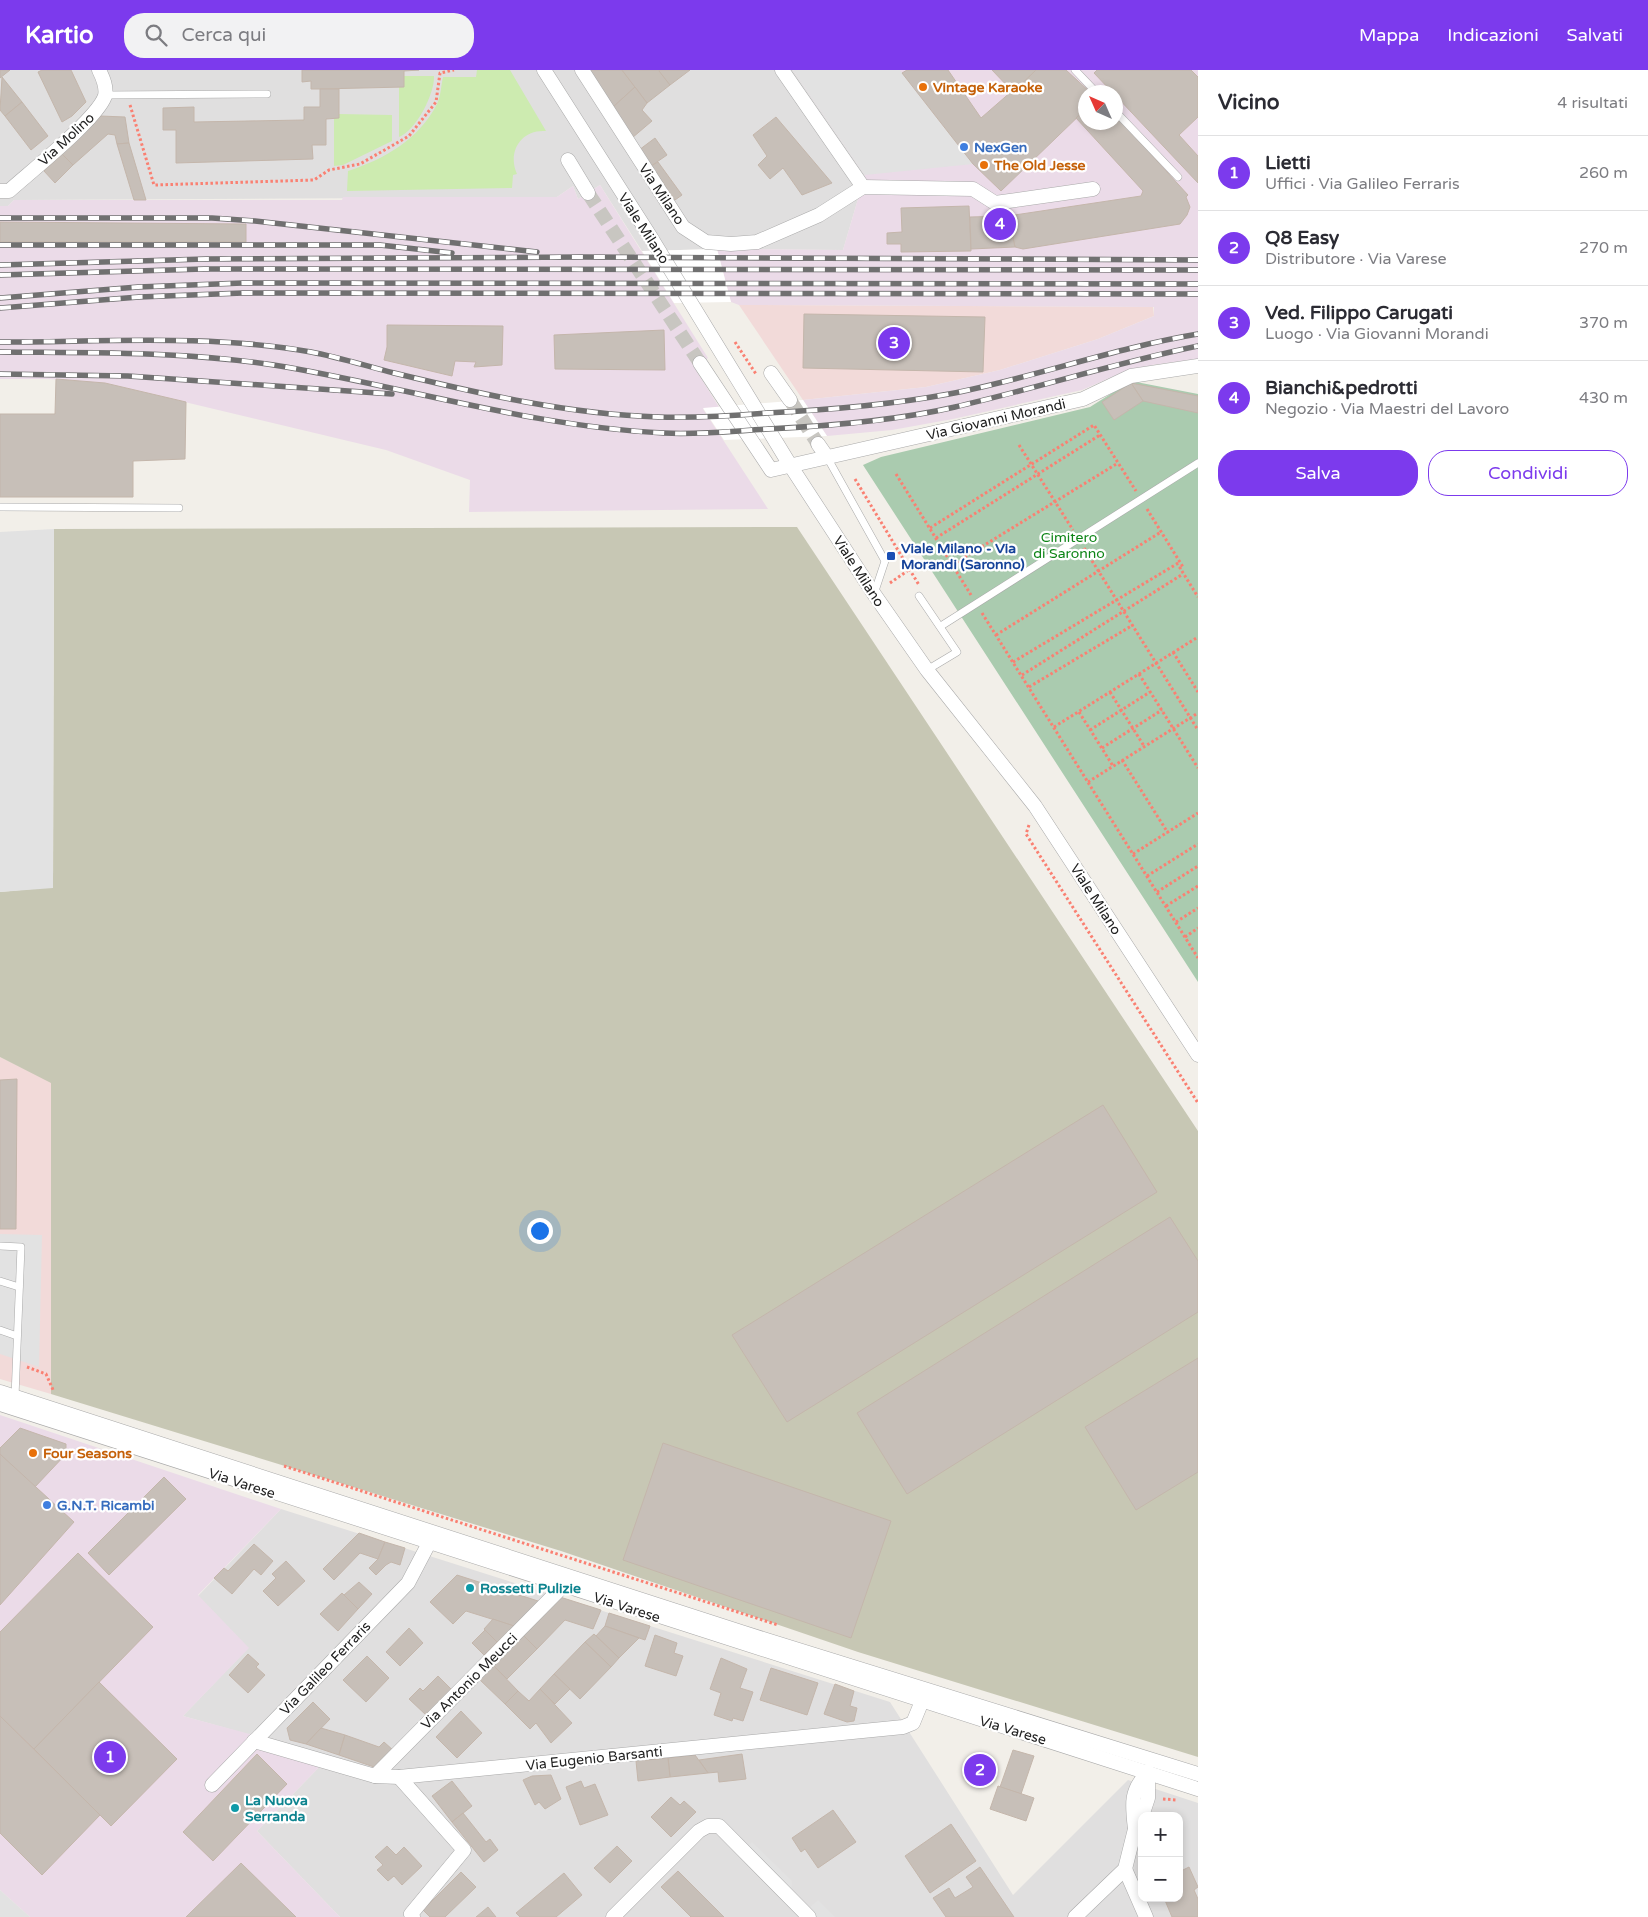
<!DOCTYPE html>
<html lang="it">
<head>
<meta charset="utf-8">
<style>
	:root { --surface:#fff; --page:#f2f2f3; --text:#2b2b33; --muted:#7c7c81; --line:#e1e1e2; --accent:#7c3aed }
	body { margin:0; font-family:"Varela Round",sans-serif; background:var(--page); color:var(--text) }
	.controls { position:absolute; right:15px; bottom:15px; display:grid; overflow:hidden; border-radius:10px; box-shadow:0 2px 8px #0003 }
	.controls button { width:45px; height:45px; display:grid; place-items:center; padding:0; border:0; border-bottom:1px solid var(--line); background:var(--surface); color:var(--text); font:25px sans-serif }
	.compass { position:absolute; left:1078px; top:15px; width:45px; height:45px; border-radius:50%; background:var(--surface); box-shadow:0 2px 8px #0003; rotate:315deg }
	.you { position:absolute; left:539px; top:1160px; width:18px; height:18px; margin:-12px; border:4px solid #fff; border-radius:50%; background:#1a73e8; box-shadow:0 0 0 8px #1a73e833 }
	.badge { display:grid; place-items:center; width:32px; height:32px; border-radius:50%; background:var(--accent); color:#fff; font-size:16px; font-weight:700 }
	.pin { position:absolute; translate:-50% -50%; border:2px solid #fff; box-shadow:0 1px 5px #0006 }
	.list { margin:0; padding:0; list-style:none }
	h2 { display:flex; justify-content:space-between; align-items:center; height:65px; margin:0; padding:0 20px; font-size:21px }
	h2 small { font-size:16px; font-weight:400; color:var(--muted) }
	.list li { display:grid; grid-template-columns:32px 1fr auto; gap:15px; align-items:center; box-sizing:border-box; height:75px; padding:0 20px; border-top:1px solid var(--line) }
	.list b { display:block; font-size:19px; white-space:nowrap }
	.list p { margin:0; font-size:16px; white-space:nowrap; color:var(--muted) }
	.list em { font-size:16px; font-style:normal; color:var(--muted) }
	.actions { display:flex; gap:10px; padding:15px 20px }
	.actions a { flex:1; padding:11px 0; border:1px solid var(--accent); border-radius:20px; text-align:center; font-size:18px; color:var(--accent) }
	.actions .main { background:var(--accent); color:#fff }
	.icon { flex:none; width:28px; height:28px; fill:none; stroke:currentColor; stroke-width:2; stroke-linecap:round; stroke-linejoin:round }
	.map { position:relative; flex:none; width:1198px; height:1847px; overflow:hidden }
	header { display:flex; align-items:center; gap:30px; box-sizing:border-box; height:70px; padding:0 25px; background:var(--accent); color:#fff }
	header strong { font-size:24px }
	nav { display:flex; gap:28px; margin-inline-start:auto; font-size:18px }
	.search { width:350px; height:45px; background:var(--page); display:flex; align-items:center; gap:12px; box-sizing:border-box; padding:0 18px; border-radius:20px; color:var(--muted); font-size:19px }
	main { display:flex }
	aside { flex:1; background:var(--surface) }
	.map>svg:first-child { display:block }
	.residential { fill:#e0dfdf; fill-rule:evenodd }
	.commercial { fill:#f2dad9 }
	.industrial { fill:#ebdbe8; fill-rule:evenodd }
	.construction { fill:#c7c7b4 }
	.grass { fill:#cdebb0 }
	.cemetery { fill:#aacbaf }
	.parking { fill:#e2e2e2 }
	.pier { fill:#fff }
	.building { fill:#c7bfb8; stroke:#c4b6ab }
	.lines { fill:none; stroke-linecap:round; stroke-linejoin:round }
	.minor-tunnel { stroke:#c8c6c1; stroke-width:14; stroke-dasharray:14 7; stroke-linecap:butt }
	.service-casing { stroke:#a9a9a9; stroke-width:8 }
	.minor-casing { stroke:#a9a9a9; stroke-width:15 }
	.path { stroke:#fa8072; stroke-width:3; stroke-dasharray:2.5 2.5; stroke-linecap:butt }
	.service { stroke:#fff; stroke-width:7 }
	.minor { stroke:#fff; stroke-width:14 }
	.rail-casing { stroke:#707070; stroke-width:5.5 }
	.rail { stroke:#fff; stroke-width:4; stroke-dasharray:11; stroke-linecap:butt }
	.food-dot { fill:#e8710a; stroke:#fff; stroke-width:2 }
	.shop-dot { fill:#3f7fe0; stroke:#fff; stroke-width:2 }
	.transit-dot { fill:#1a4fb4; stroke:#fff; stroke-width:2 }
	.culture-dot { fill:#0f9aa8; stroke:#fff; stroke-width:2 }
	.labels { text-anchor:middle; stroke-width:4.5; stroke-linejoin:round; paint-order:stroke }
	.food-label { font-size:14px; font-weight:bold; fill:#c56008; stroke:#fff; text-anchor:start }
	.street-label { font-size:14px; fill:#222; stroke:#fff }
	.shop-label { font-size:14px; font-weight:bold; fill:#366cbe; stroke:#fff; text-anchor:start }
	.park-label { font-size:14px; fill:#0c8416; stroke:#fff }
	.transit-label { font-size:14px; font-weight:bold; fill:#164399; stroke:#fff; text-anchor:start }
	.culture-label { font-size:14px; font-weight:bold; fill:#0d838f; stroke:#fff; text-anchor:start }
</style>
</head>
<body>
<header>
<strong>Kartio</strong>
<div class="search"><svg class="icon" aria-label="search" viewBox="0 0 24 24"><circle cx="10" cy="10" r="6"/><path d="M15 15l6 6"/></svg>Cerca qui</div>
<nav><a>Mappa</a><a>Indicazioni</a><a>Salvati</a></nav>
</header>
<main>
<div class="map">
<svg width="1198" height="1847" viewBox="0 0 1198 1847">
	<rect width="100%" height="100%" fill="#f2efe9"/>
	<g class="residential">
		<path d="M0,0H793L865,105L843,180L717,179L642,181L600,115L578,129L573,116L557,127L14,130L8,136H0Z"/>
		<path d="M281,1439L890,1632L1013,1825L1128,1710L1198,1733V1847H340L257,1761L329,1687L183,1646L248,1578L198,1526ZM1142,1746H1179V1828H1142Z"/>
	</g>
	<g class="commercial">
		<path d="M739,235L1153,237L1154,246L1098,269L1000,300L926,317L803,330Z"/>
		<path d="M0,987L51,1012V1324L0,1309Z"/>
	</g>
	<g class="industrial">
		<path d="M793,0H1198V289L1152,295L1119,304L1082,320L953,349L892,360L827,366L803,330L926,317L1000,300L1098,269L1154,246V237L739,235L731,232L717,179L843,180L865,105ZM1086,22H1116V52H1086Z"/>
		<path d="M600,115L708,288L694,297L719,337L703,339L768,439L469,442L470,410L386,380L105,313L47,309H0V136H8L14,130H342L343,127H557L573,116L578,129Z"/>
		<path d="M0,1345L281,1439L198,1525L249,1578L183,1646L330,1686L257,1761L340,1847H30L0,1820Z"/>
	</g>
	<path class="construction" d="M797,457L1198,1061V1687L858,1582L561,1481L51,1324V1013L0,987V822L53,817L54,459Z"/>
	<g class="grass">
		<path d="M477,0H510L546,61C521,59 507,82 517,104L513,105L512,118L347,121L348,101C385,89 419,69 437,34C441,26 441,15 443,7H476Z"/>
		<path d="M404,6H434C435,23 416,61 399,67V17H404Z"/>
		<path d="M339,44L392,45V71L343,95L334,96V48H339Z"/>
	</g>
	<path class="cemetery" d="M1131,311L1198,324V912L863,395L881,387L1090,337Z"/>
	<g class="parking">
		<path d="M793,0H900L973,94L865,105Z"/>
		<path d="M54,459L53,818L0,822V462Z"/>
		<path d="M0,1164L42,1165L39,1297L0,1284Z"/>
		<path d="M752,1772L792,1811L791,1821L743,1781Z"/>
		<path d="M0,1820L30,1847H0Z"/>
		<path d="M818,1830L835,1847H809L804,1843Z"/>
	</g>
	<g class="pier">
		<path d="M717,179L731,232L674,233L642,181Z"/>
		<path d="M803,330L827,366L724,370L703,338Z"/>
	</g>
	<g class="building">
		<path d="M0,0H10L0,8Z"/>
		<path d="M42,0H71L86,32L72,46L62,52L38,2Z"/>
		<path d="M302,0H419L404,1V17L320,19H311V11L302,12Z"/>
		<path d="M589,0H622L635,17L612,38Z"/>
		<path d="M622,0H659L670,15L647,33Z"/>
		<path d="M661,0H690L670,15L659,1Z"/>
		<path d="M907,0H948L981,48L1036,0H1066L1090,22H1086V39L1001,121L973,94L902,3Z"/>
		<path d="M992,0H1036L1013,22Z"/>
		<path d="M1097,0H1191L1198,7V47L1179,65L1198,86V113L1116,26V22H1112L1094,3Z"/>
		<path d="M2,7L22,32L5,46L0,40Z"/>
		<path d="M635,17L647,33L642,40L652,51L632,68L612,38Z"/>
		<path d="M320,19H339V48L326,49V75H312L313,89L176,93V60H163V38L194,37V52L304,50V37H320Z"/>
		<path d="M22,32L48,66L31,80L5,46Z"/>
		<path d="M1086,39V52H1116V46L1188,125L1186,127L1190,137L1187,145L1180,154L1023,179L1015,177L1008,146L1141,126L1143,121L1076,48Z"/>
		<path d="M100,46L125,47L129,73L117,74L115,65L108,64L73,95L62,84Z"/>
		<path d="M776,47L832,113L802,125L783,98L770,109L758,95L767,86L753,65Z"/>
		<path d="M655,68L667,85L651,96L639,80Z"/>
		<path d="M129,73L146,130H134L117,74Z"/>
		<path d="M62,84L73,95L55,113L44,101Z"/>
		<path d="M658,92L682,125L675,130L651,96Z"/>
		<path d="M969,136L971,181L901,182V174H887V163L902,162L901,138Z"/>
		<path d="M1008,146L1015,177L971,179L970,147Z"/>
		<path d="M0,152L246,154V172H0Z"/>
		<path d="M804,244L985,247L983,302L803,298Z"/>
		<path d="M387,255L503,256L502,295L474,297L476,292L455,291L452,306L384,290L387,277Z"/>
		<path d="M664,260L665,300L555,299L554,265Z"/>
		<path d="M56,309L105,313L186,332L185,389L133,391V427H0V344H55Z"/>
		<path d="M1131,313L1198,326V343L1143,331Z"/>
		<path d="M1131,313L1143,331L1114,350L1102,332Z"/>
		<path d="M17,1009L16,1159H0V1010Z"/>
		<path d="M1103,1035L1157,1122L787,1352L732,1265Z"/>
		<path d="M1170,1147L1198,1191V1242L907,1424L857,1343Z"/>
		<path d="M1198,1288V1402L1136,1440L1085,1357Z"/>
		<path d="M20,1358L66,1374V1384L34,1418L0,1384V1378Z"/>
		<path d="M663,1373L891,1451L851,1568L623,1490Z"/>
		<path d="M0,1384L74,1452L0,1535Z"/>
		<path d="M164,1407L186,1429L109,1505L88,1483Z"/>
		<path d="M359,1463L385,1472L378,1489L360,1483L334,1510L323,1499Z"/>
		<path d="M385,1472L405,1478L400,1495L391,1492L386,1495L376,1505L369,1498L378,1489Z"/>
		<path d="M254,1474L273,1491L261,1505L254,1499L232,1524L214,1508L224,1498L228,1501Z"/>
		<path d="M78,1483L153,1557L34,1679L0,1646V1562Z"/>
		<path d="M286,1491L305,1511L278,1536L263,1521L276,1508L272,1504Z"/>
		<path d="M457,1505L538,1531L514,1556L466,1541L453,1554L430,1532Z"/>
		<path d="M359,1512L372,1524L358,1539L344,1525Z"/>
		<path d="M342,1523L358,1539L338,1561L320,1544Z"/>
		<path d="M560,1527L601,1540L593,1559L565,1550L537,1579L523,1565Z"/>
		<path d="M609,1543L650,1556L645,1570L605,1556Z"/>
		<path d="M493,1549L514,1556L497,1572L484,1559Z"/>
		<path d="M605,1556L639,1568L619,1588L596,1566Z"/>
		<path d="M409,1558L423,1573L400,1596L386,1582Z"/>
		<path d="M485,1560L497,1572L484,1585L472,1573Z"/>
		<path d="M594,1564L619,1588L611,1597L585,1572Z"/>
		<path d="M523,1565L537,1579L507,1609L493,1595Z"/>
		<path d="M655,1565L677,1573L674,1583L683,1586L676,1606L645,1596Z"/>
		<path d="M585,1572L611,1597L580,1629L554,1604Z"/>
		<path d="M248,1584L259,1594L256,1597L265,1605L248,1623L229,1605Z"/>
		<path d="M367,1586L389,1608L366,1632L343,1610Z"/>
		<path d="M721,1588L747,1599L740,1618L753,1622L743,1651L733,1648L732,1651L714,1645L721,1623L710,1619Z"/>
		<path d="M493,1595L518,1621L505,1634L479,1609Z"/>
		<path d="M771,1598L818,1613L807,1645L760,1630Z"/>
		<path d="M554,1604L570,1619L555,1634L540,1619Z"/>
		<path d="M438,1606L451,1619L426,1645L409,1629L420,1618L423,1621Z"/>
		<path d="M99,1612L177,1689L111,1756L34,1679Z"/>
		<path d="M835,1614L854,1621L850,1636L857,1638L854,1651L847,1652L824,1644Z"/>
		<path d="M540,1619L572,1653L551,1673L536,1653L530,1659L505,1634L518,1621L529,1631Z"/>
		<path d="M313,1632L330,1649L306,1674L290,1670L287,1658Z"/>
		<path d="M461,1641L482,1663L457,1688L436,1667Z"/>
		<path d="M0,1646L100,1745L42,1805L0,1763Z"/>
		<path d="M321,1658L345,1665L339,1685L306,1674Z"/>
		<path d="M345,1665L379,1677L384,1672L394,1681L377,1698L339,1685Z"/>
		<path d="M1013,1680L1034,1686L1021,1724L1000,1717Z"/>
		<path d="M257,1684L287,1714L213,1791L183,1762Z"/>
		<path d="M742,1684L746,1709L719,1712L718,1702L708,1703L699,1690Z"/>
		<path d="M695,1685L708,1703L670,1707L668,1688Z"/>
		<path d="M668,1688L670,1707L638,1711L636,1691Z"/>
		<path d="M551,1705L561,1729L545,1739L539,1732L535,1735L523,1710L532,1706Z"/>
		<path d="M452,1711L472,1736L452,1752L432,1726Z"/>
		<path d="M581,1711L584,1718L595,1714L608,1745L580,1755L566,1717Z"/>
		<path d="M998,1716L1034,1728L1026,1751L990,1739Z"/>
		<path d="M671,1727L680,1735L684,1731L696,1742L671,1767L651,1747Z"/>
		<path d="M833,1740L856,1772L818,1798L805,1779L801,1782L792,1768Z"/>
		<path d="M463,1743L486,1772L490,1769L498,1780L484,1792L452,1752Z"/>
		<path d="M951,1754L976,1791L930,1823L905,1786Z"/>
		<path d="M387,1776L396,1785L404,1777L422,1796L402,1815L394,1806L388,1811L377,1800L383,1795L375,1787Z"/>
		<path d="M617,1776L632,1791L610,1813L594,1798Z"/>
		<path d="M241,1793L296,1847H186Z"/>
		<path d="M980,1797L1014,1847H946L933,1828L949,1818L955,1828L973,1817L966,1807Z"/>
		<path d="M1189,1797L1198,1817L1194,1820L1198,1829V1847H1172L1164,1828H1179V1802Z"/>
		<path d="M678,1801L724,1847H691L661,1817Z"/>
		<path d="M461,1802L476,1817L445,1847H430L423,1840Z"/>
		<path d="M564,1803L582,1825L556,1847H520L516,1843Z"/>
		<path d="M488,1837L496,1847H476Z"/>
	</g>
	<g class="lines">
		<g class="minor-tunnel">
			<path d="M588,123L700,293"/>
			<path d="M790,330L818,374"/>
		</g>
		<defs>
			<g id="service">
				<path d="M1075,0L1096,22"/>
				<path d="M105,25L267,24"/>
				<path d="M1116,42L1178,107"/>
				<path d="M827,387L885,491L874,524"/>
				<path d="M0,437L179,438"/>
				<path d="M919,526L957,582L927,600"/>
				<path d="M941,556L1198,393"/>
				<path d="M0,1176L21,1177L15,1327"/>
				<path d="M0,1211L19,1217"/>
				<path d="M0,1260L17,1266"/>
			</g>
			<g id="minor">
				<path d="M544,0L650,166L790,395L874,524L927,600L1035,736L1198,985"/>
				<path d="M582,0L683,157L706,172L731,174L757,172L819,145L863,117L973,119L995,133L1093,119"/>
				<path d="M782,0L863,117"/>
				<path d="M568,90L588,123"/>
				<path d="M0,121H9C30,102 97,49 105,26C107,17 103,8 99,0"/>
				<path d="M700,293L771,400L1083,329L1131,306L1198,296"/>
				<path d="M771,303L790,330"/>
				<path d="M818,374L827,387"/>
				<path d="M0,1322L744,1563L1198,1704"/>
				<path d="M0,1334L1198,1719"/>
				<path d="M254,1671L375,1706L399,1707L903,1657L913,1653L922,1631"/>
				<path d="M375,1706L563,1516"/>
				<path d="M399,1707L464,1780L411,1844L413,1847"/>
				<path d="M212,1715L408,1513L429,1473"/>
				<path d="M1142,1746L1148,1728V1702"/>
				<path d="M1135,1759C1132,1734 1130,1721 1148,1702"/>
				<path d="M1125,1799L1146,1847"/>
				<path d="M613,1847L699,1761L708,1756H719L809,1847"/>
				<path d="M1075,1847L1125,1799L1135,1759L1142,1747"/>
			</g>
		</defs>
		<use href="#service" class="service-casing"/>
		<use href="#minor" class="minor-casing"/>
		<g class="path">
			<path d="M130,35L154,115L314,110L329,100L360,94L409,66L436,32L440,3L454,0"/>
			<path d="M735,272L756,304"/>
			<path d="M1019,375L1073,460"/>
			<path d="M896,404L971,525"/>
			<path d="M855,409L919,515"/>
			<path d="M1147,439L1183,497L1180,498L1198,527"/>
			<path d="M930,458L1094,355L1136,421"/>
			<path d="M936,468L1100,365"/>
			<path d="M1084,478L1198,660"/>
			<path d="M952,495L1118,393"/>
			<path d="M890,513L910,499"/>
			<path d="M982,543L1198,888"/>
			<path d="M996,565L1161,462"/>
			<path d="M1173,582L1198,622"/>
			<path d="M1013,592L1180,492"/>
			<path d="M1139,604L1198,698"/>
			<path d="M1022,605L1183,504"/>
			<path d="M1029,617L1133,555"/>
			<path d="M1110,622L1144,676"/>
			<path d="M1079,642L1113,696"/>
			<path d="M1054,657L1198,567"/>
			<path d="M1090,660L1150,622"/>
			<path d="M1102,678L1162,640"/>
			<path d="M1122,690L1168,763"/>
			<path d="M1088,712L1198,643"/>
			<path d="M1029,755L1026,764L1198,1033"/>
			<path d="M1133,784L1198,743"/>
			<path d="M1147,806L1198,774"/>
			<path d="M1157,822L1198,796"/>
			<path d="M1166,836L1198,816"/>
			<path d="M1176,852L1198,838"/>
			<path d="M1185,867L1198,858"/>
			<path d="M27,1297L46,1304L54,1322"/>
			<path d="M284,1396L778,1555"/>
			<path d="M1163,1729L1177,1730"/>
		</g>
		<use href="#service" class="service"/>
		<use href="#minor" class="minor"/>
		<defs>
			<g id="rail">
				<path d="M0,148H212L255,151L537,182"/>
				<path d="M0,175H380L452,183"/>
				<path d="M0,195L206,189L582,187L1198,190"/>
				<path d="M0,205L204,199L1198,200"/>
				<path d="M0,228L138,217L243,213L1198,214"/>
				<path d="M0,238L139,227L243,223L1198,224"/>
				<path d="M0,272C101,272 211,264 311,282C338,287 366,296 394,303C481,324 567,344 658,347C694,348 731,346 767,343C828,340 889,335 949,324C1033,308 1114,278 1198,264"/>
				<path d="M0,282C96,283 191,281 286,297C412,319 536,357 664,363C698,365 734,361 768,359C830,356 894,351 955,337C1037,318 1116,293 1198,276"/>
				<path d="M0,304L128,306L392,324"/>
			</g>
		</defs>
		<use href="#rail" class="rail-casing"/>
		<use href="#rail" class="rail"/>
	</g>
	<g class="food-dot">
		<circle cx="923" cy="17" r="5"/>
		<circle cx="984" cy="95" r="5"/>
		<circle cx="33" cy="1383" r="5"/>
	</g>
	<g class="shop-dot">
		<circle cx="964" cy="77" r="5"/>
		<circle cx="47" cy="1435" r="5"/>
	</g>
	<rect class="transit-dot" x="886" y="481" width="10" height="10" rx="2.5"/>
	<g class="culture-dot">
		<circle cx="470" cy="1518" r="5"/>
		<circle cx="235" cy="1738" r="5"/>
	</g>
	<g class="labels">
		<g class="food-label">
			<text x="933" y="22">Vintage Karaoke</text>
			<text x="994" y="100">The Old Jesse</text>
			<text x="43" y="1388">Four Seasons</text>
		</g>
		<g class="street-label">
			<text transform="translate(66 69) rotate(-43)" y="5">Via Molino</text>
			<text transform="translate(662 124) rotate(56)" y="5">Via Milano</text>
			<text transform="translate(644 158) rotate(57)" y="5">Viale Milano</text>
			<text transform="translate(996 349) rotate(-13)" y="5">Via Giovanni Morandi</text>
			<text transform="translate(859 501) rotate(57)" y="5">Viale Milano</text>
			<text transform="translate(1096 829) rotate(57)" y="5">Viale Milano</text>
			<text transform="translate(242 1413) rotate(18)" y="5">Via Varese</text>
			<text transform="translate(627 1537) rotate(18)" y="5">Via Varese</text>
			<text transform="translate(325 1598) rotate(-46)" y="5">Via Galileo Ferraris</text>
			<text transform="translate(469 1611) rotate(-45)" y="5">Via Antonio Meucci</text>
			<text transform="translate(1013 1660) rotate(17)" y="5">Via Varese</text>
			<text transform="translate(594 1688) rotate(-6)" y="5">Via Eugenio Barsanti</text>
		</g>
		<g class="shop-label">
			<text x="974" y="82">NexGen</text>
			<text x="57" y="1440">G.N.T. Ricambi</text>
		</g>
		<g class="park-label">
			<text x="1069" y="472">Cimitero<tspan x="1069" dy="16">di Saronno</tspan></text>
		</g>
		<g class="transit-label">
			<text x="901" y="483">Viale Milano - Via<tspan x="901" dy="16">Morandi (Saronno)</tspan></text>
		</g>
		<g class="culture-label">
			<text x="480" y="1523">Rossetti Pulizie</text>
			<text x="245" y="1735">La Nuova<tspan x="245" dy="16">Serranda</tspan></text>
		</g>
	</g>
</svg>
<div class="controls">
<button>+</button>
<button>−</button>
</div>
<svg class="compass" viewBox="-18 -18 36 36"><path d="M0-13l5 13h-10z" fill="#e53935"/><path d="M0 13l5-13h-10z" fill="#7c7c81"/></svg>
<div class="you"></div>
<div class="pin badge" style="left:110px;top:1687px">1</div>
<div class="pin badge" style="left:980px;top:1700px">2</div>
<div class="pin badge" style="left:894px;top:273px">3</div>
<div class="pin badge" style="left:1000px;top:154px">4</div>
</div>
<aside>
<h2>Vicino<small>4 risultati</small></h2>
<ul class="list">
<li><span class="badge">1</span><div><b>Lietti</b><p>Uffici · Via Galileo Ferraris</p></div><em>260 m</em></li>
<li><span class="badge">2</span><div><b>Q8 Easy</b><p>Distributore · Via Varese</p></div><em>270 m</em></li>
<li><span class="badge">3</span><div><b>Ved. Filippo Carugati</b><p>Luogo · Via Giovanni Morandi</p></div><em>370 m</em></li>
<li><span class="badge">4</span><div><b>Bianchi&amp;pedrotti</b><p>Negozio · Via Maestri del Lavoro</p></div><em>430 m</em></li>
</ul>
<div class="actions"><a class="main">Salva</a><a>Condividi</a></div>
</aside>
</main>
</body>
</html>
